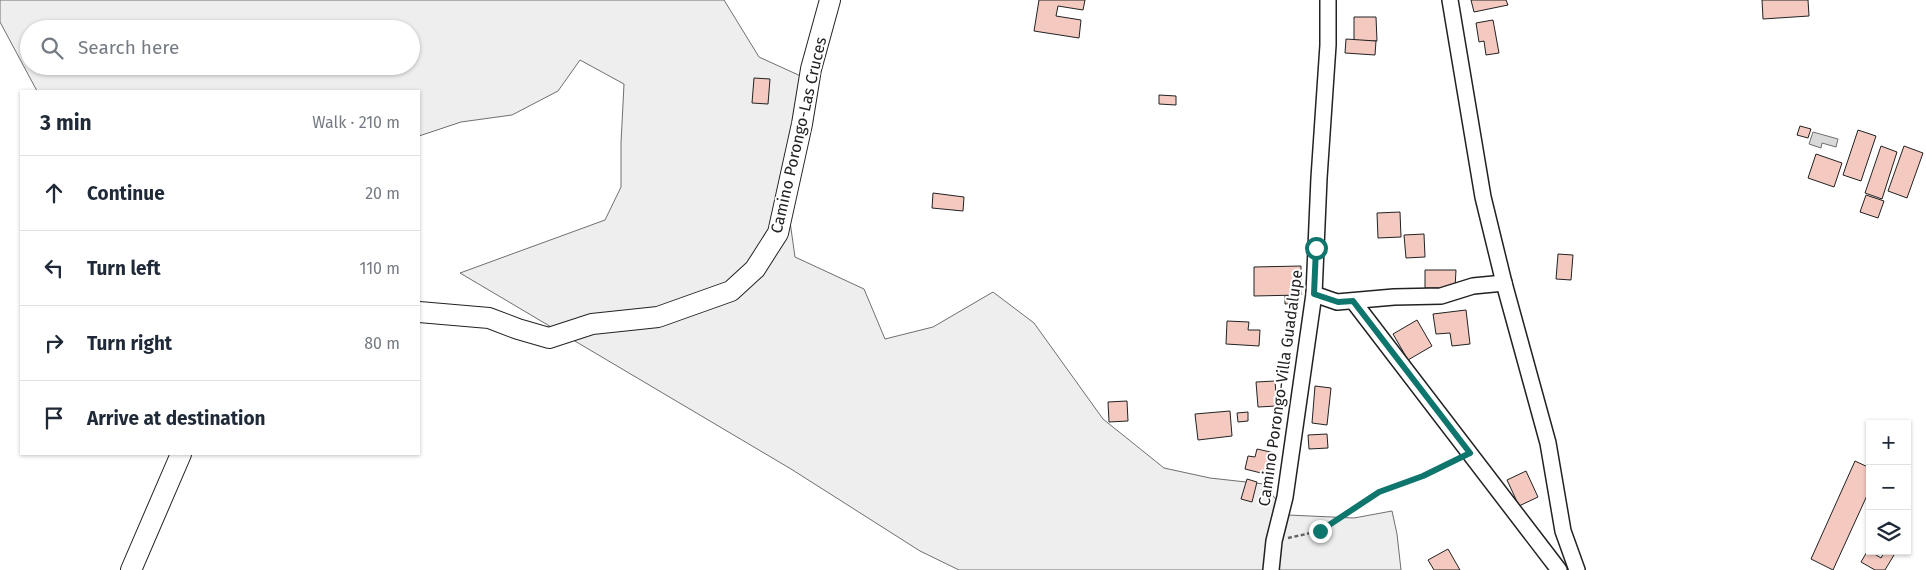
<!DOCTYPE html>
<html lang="en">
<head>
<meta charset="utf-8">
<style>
	:root { --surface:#fff; --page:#f2f2f3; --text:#1f2937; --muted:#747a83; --line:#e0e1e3 }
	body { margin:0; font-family:"Fira Sans",sans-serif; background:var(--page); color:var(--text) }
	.controls { position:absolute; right:15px; bottom:15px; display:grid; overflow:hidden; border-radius:0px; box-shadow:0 1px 4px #0004 }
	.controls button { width:45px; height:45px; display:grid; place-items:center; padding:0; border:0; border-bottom:1px solid var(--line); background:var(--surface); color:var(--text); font:25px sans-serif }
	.stop { position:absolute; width:15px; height:15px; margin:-11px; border:4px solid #0f766e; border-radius:50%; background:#fff }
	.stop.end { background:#0f766e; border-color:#fff; box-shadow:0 1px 5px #0008 }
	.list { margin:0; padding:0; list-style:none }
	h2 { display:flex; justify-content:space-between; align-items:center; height:65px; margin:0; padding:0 20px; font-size:21px }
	h2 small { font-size:16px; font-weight:400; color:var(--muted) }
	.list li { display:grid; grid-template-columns:32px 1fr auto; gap:15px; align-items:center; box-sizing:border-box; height:75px; padding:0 20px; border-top:1px solid var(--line) }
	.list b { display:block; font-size:19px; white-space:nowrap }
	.list em { font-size:16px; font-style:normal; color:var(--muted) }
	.icon { flex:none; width:28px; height:28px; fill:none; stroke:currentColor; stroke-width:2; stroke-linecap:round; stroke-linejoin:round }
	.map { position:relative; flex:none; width:1926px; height:570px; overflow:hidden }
	.search { position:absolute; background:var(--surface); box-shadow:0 1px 4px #0004; left:20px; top:20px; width:400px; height:55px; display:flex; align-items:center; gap:12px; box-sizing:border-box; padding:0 18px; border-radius:28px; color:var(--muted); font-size:19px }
	.panel { position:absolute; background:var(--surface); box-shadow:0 1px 4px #0004; left:20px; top:90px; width:400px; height:365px; border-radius:0px }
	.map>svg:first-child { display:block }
	.green { fill:#eee; stroke:#6f6f6f; fill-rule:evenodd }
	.water { fill:#d9d9d9; stroke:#6f6f6f }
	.building { fill:#f3c9c0; stroke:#222 }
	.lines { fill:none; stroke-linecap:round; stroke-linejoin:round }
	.minor-casing { stroke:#222; stroke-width:18 }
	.major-casing { stroke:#222; stroke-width:22 }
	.path { stroke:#646464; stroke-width:2.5; stroke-dasharray:4 2.5; stroke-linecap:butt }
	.minor { stroke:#fff; stroke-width:15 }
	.major { stroke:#fff; stroke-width:20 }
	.route { stroke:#0f766e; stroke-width:6 }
	.labels { text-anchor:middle; stroke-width:4; stroke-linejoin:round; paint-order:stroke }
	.street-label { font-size:16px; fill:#222; stroke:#fff }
</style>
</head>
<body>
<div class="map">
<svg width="1926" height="570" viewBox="0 0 1926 570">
	<rect width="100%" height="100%" fill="#fff"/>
	<path class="green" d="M0,0H724L759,57L805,78L783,172L795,257L864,289L885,339L933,327L993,292L1034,323L1103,419L1164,468L1210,478L1264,484L1288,515L1354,518L1392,511L1397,534L1401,570H959L920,551L791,469L460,273L605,220L621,187V143L624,84L580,60L558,91L512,115L461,122L419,136V91H37L0,22ZM29,29H411V66H29Z"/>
	<path class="water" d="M1813,132L1838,139L1836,147L1822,143L1821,148L1809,144Z"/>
	<g class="building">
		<path d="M1039,0H1085L1083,10L1058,6L1056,16L1081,20L1079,38L1034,31Z"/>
		<path d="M1471,0H1506L1508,5L1474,12Z"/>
		<path d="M1762,0H1808L1809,16L1763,19Z"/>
		<path d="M1354,17H1376L1377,41H1354Z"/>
		<path d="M1493,20L1499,53L1486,55L1484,41L1479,42L1476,23Z"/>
		<path d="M1346,39L1376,41L1375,55L1345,53Z"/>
		<path d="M754,78L770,79L768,104L752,103Z"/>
		<path d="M1159,95L1176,96V105L1159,104Z"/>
		<path d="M1800,126L1811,129L1808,138L1797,135Z"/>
		<path d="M1858,130L1876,136L1861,181L1843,175Z"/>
		<path d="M1881,146L1897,152L1882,199L1865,193Z"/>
		<path d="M1904,146L1923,153L1907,198L1888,191Z"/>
		<path d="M1816,154L1842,163L1834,187L1808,178Z"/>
		<path d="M933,193L964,197L963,211L932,208Z"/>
		<path d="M1866,195L1884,201L1878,218L1860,212Z"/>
		<path d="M1400,212L1401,237L1378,238L1377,213Z"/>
		<path d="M1424,234L1425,257L1406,258L1404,235Z"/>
		<path d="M1558,254L1573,255L1571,280L1556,279Z"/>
		<path d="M1301,266V295L1254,296V267Z"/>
		<path d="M1425,270H1456L1455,288H1425Z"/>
		<path d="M1285,296H1299V303L1285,304Z"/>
		<path d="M1466,310L1470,344L1452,346L1450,333L1436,334L1433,314Z"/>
		<path d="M1417,320L1432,346L1408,360L1393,334Z"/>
		<path d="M1227,321L1249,322L1248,330H1260L1259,346L1226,344Z"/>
		<path d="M1275,381L1277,406L1258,407L1256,382Z"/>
		<path d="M1315,386L1331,388L1327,425L1312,423Z"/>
		<path d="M1127,401L1128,421L1109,422L1108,402Z"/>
		<path d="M1230,411L1232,436L1198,440L1195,414Z"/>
		<path d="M1248,412V421L1238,422L1237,413Z"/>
		<path d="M1327,434L1328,448L1309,449L1308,435Z"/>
		<path d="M1257,449L1275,453L1269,475L1245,469L1248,456L1255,457Z"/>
		<path d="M1855,461L1870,468V489L1833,570L1811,559Z"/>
		<path d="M1526,471L1538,497L1519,506L1507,480Z"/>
		<path d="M1247,479L1257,482L1252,502L1241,499Z"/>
		<path d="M1448,549L1460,570H1434L1428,560Z"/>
		<path d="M1868,550L1881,558L1885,551L1894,555L1885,570H1875L1861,562Z"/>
	</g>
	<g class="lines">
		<defs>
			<g id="minor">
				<path d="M1450,0L1483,197L1504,283L1548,443L1563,531L1577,570"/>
				<path d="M1314,294L1337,302L1394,297L1441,296L1473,286L1504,283"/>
				<path d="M1353,301L1559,570"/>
				<path d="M1271,570L1274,541L1285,497L1314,294L1319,178L1328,45V0"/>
			</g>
			<g id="major">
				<path d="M419,312L489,318L518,329L549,338L592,324L658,317L731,291L755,269L778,233L802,124L811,69L830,0"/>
				<path d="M131,570L181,454"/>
			</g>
		</defs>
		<use href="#minor" class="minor-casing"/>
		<use href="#major" class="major-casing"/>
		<path class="path" d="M1288,538L1320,531L1379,492L1423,476L1458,459"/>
		<use href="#minor" class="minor"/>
		<use href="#major" class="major"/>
	</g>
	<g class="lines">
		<path class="route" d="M1316,248L1314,294L1338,302L1353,301L1470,453L1423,476L1379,492L1320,531"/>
	</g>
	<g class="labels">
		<g class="street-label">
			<text transform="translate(798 135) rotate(-77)" y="6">Camino Porongo-Las Cruces</text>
			<text transform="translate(1280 388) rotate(-82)" y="6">Camino Porongo-Villa Guadalupe</text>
		</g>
	</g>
</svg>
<div class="controls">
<button>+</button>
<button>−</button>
<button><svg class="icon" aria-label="layers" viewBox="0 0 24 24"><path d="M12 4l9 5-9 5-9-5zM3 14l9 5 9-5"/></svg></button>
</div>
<div class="stop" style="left:1316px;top:248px"></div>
<div class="stop end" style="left:1320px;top:531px"></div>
<div class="search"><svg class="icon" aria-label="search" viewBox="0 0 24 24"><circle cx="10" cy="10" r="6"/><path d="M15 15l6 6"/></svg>Search here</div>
<section class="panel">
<h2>3 min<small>Walk · 210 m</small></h2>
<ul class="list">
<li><svg class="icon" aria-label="ahead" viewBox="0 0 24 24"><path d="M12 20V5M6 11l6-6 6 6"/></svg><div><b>Continue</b></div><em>20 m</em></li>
<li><svg class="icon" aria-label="left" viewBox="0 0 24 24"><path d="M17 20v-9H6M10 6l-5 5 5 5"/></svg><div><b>Turn left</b></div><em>110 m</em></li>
<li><svg class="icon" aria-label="right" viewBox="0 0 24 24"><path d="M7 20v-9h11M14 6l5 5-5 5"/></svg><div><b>Turn right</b></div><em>80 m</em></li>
<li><svg class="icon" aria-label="arrive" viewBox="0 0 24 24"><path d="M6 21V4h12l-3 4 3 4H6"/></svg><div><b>Arrive at destination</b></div></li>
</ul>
</section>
</div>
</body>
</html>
